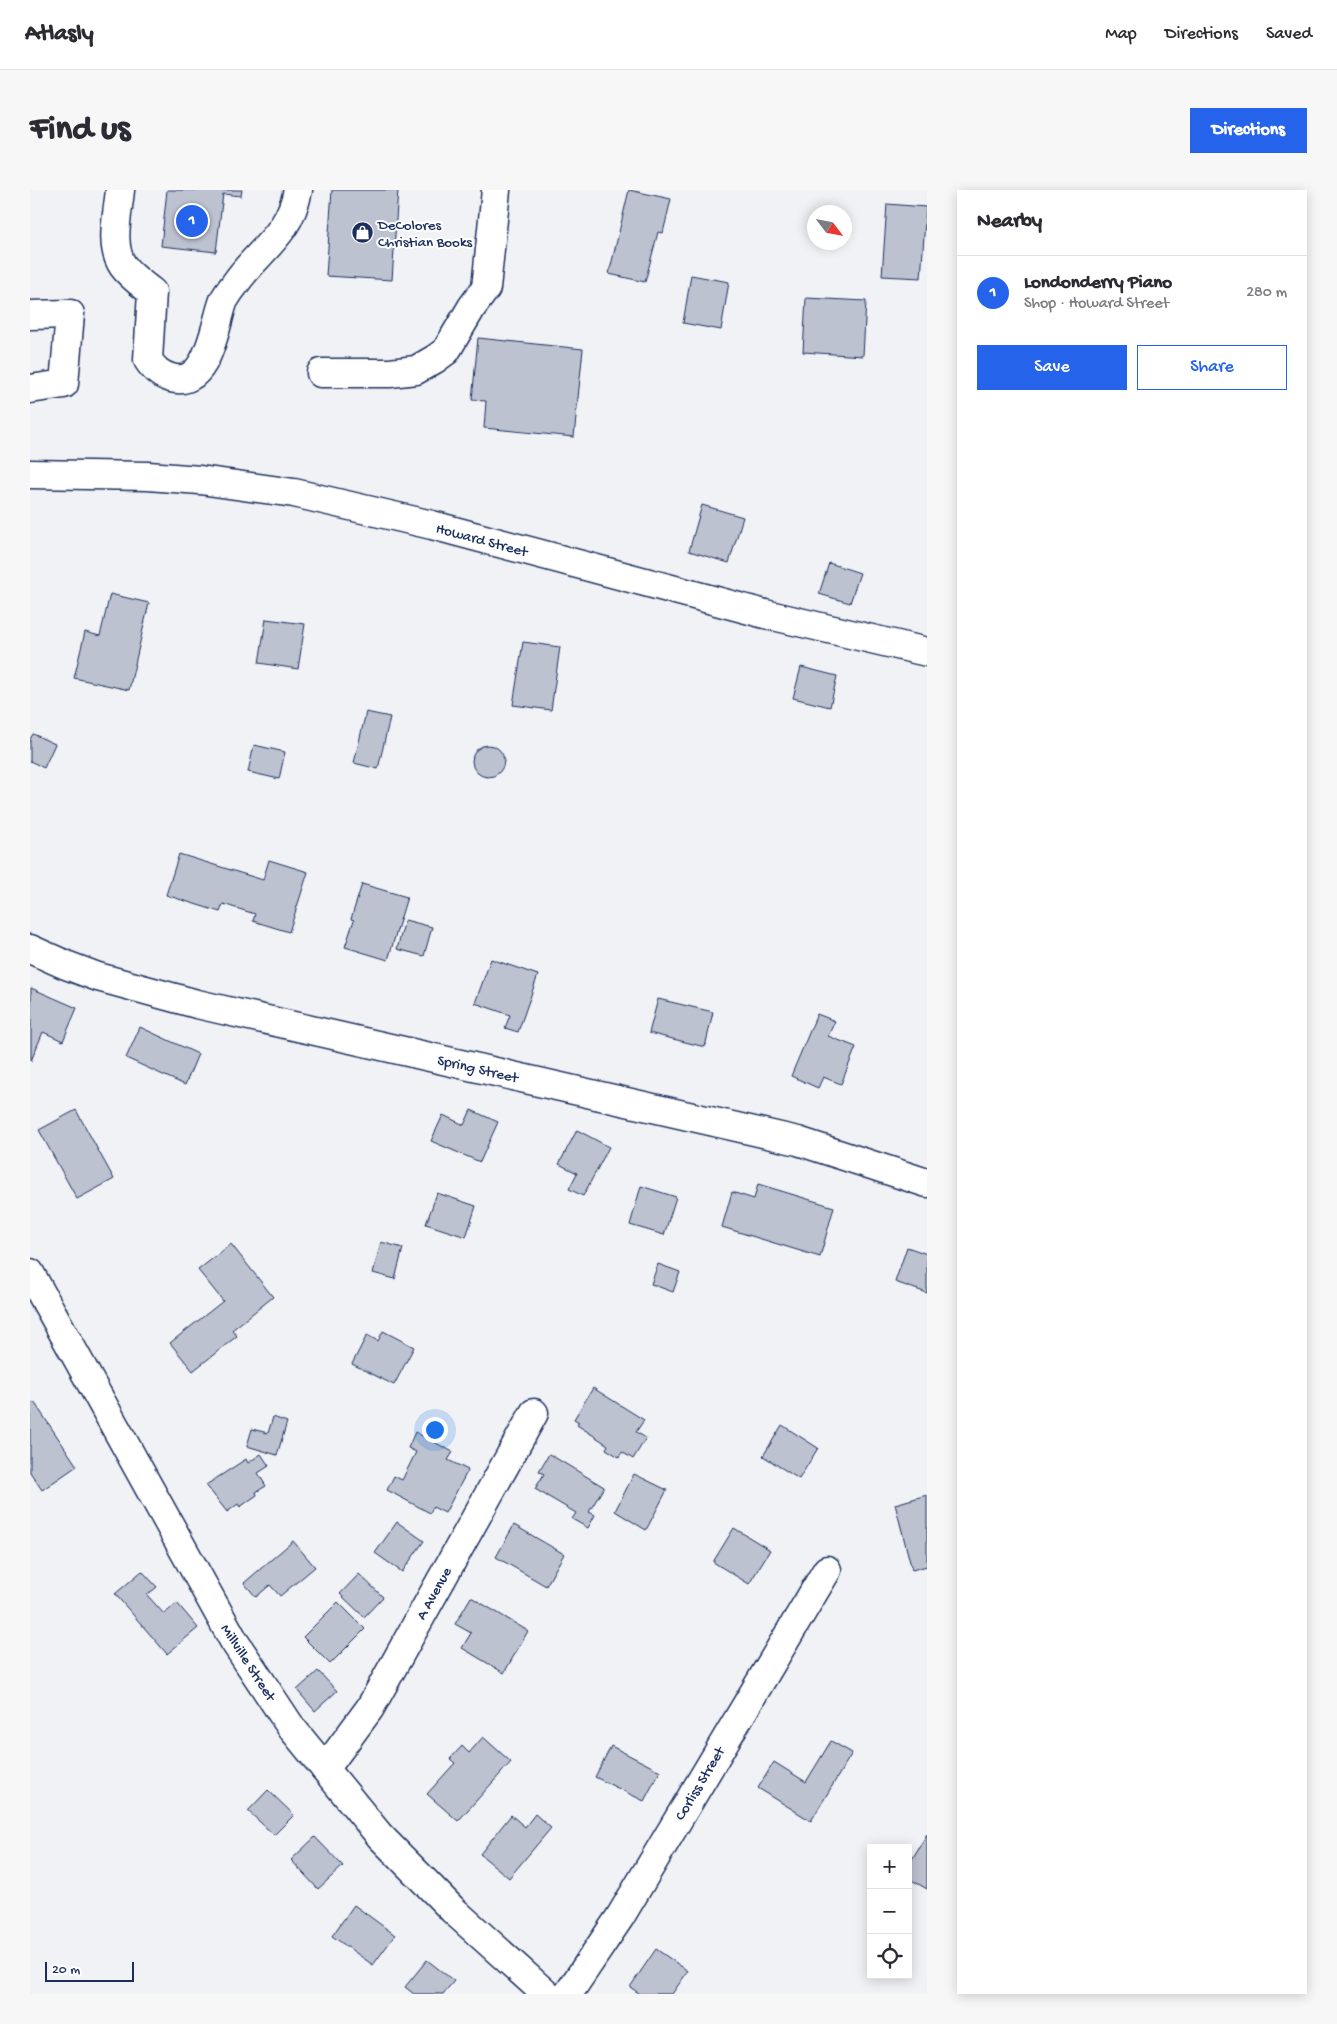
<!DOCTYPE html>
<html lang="en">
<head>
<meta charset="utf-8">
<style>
	:root { --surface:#fff; --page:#f7f7f7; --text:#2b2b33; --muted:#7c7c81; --line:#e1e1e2; --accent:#2563eb }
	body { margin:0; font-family:"Gochi Hand",sans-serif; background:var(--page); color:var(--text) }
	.controls { position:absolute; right:15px; bottom:15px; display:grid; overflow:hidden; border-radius:0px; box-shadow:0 2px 12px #0003 }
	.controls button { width:45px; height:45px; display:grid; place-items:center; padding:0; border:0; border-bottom:1px solid var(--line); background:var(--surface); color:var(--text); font:25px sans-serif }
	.compass { position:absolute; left:777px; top:15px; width:45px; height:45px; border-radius:50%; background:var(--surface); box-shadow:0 2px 12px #0003; rotate:122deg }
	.scale { position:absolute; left:15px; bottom:12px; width:89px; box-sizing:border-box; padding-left:5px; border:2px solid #1b2f5e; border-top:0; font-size:14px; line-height:18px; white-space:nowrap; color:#1b2f5e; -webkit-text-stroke:4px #fff; paint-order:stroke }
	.you { position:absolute; left:404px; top:1239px; width:18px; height:18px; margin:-12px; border:4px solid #fff; border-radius:50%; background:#1a73e8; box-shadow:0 0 0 8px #1a73e833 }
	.badge { display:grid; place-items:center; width:32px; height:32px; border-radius:50%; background:var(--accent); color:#fff; font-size:16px; font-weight:700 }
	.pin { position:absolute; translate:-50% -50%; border:2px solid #fff; box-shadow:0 1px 5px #0006 }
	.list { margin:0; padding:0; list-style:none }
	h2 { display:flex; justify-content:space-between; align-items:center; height:65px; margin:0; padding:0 20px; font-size:21px }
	h2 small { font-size:16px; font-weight:400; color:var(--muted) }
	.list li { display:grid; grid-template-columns:32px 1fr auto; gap:15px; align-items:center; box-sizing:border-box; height:75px; padding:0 20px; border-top:1px solid var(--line) }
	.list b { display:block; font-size:19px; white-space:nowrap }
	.list p { margin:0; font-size:16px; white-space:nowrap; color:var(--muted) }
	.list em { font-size:16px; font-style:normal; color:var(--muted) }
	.actions { display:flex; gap:10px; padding:15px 20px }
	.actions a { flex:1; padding:11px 0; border:1px solid var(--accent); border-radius:0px; text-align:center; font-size:18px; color:var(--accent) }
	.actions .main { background:var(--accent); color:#fff }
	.icon { flex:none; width:28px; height:28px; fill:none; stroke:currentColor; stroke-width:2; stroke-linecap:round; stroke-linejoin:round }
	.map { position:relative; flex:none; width:897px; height:1804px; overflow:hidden; border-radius:0px }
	header { display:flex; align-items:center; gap:30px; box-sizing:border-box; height:70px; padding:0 25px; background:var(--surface); border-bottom:1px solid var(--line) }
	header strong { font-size:24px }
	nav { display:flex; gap:28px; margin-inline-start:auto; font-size:18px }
	.intro { display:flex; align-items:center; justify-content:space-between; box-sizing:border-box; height:120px; padding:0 30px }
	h1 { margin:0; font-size:35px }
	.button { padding:12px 22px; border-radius:0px; background:var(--accent); color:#fff; font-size:18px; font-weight:700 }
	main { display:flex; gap:30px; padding:0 30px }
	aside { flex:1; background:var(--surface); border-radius:0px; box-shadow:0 2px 12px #0003 }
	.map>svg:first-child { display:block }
	.building { fill:#bcc2d0; stroke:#1b2f5e }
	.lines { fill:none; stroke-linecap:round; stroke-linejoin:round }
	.minor-casing { stroke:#1b2f5e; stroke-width:31 }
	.minor { stroke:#fff; stroke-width:28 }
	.labels { text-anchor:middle; stroke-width:4; stroke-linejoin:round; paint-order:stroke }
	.poi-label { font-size:15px; fill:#1b2f5e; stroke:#fff; text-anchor:start }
	.street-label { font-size:15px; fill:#1b2f5e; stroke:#fff }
</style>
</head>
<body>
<header>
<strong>Atlasly</strong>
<nav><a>Map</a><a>Directions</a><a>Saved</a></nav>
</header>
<div class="intro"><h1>Find us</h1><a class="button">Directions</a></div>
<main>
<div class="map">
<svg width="897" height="1804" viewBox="0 0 897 1804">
	<rect width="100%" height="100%" fill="#f1f2f5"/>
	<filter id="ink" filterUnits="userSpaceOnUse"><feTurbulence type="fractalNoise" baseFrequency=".02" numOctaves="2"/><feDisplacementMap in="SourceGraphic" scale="10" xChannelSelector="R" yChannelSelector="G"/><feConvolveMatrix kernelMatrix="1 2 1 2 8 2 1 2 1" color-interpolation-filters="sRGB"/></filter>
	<g filter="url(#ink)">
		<g class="building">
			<path d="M137,0H212L211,6L193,4L186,62L131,56Z"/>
			<path d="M302,0H368L362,90L296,86Z"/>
			<path d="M599,0L641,9L633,43L628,42L615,92L579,84Z"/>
			<path d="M857,14L896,17L891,88L852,86Z"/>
			<path d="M661,85L699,92L691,140L653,133Z"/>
			<path d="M776,108L836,111L833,166L773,162Z"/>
			<path d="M448,148L553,159L544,247L454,238L456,211L442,210Z"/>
			<path d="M672,315L713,327L699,373L659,361Z"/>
			<path d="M799,373L830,383L820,413L789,404Z"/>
			<path d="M80,404L119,413L99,500L44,488L55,442L70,446Z"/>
			<path d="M236,429L275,434L268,479L229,473Z"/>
			<path d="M493,452L530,457L521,520L483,515Z"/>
			<path d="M771,477L807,486L800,517L763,508Z"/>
			<path d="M336,522L360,527L348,579L324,573Z"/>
			<path d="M3,544L25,554L14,578L0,571V549Z"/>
			<circle cx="458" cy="571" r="16"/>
			<path d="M224,555L255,562L249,589L218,582Z"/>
			<path d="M149,664L233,690L239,670L278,682L259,742L223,731L225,724L193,714L190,722L136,705Z"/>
			<path d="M332,694L377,707L358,770L315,757L324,730L321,729Z"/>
			<path d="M375,730L402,737L394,766L367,759Z"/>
			<path d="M461,769L508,785L488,842L475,838L480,825L445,813Z"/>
			<path d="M1,798L47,818L33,851L13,842L1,871Z"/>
			<path d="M628,809L683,822L675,857L619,843Z"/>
			<path d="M787,824L805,831L798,846L826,857L811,894L793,887L788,898L761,886Z"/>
			<path d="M110,837L168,864L155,895L96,868Z"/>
			<path d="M46,920L84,989L47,1009L9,940Z"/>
			<path d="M441,920L468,932L450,972L401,951L413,925L434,935Z"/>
			<path d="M547,940L579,957L553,1006L539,999L547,983L529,974Z"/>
			<path d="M728,994L804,1017L790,1067L692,1037L702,1002L724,1009Z"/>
			<path d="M611,996L646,1007L634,1045L600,1035Z"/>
			<path d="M407,1003L446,1016L436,1047L396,1034Z"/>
			<path d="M351,1052L373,1058L365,1089L343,1083Z"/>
			<path d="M201,1054L243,1107L202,1140L207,1146L163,1181L140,1153L193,1111L168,1080Z"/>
			<path d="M877,1057L897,1064V1103L865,1092Z"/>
			<path d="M628,1074L650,1082L643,1102L621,1094Z"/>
			<path d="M353,1141L384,1157L364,1195L322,1174L337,1145L348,1151Z"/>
			<path d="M563,1198L614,1230L606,1242L616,1248L603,1269L592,1262L589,1267L576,1259L578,1255L547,1235L549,1232L544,1229Z"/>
			<path d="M4,1212L47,1276L12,1300L0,1282V1214Z"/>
			<path d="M243,1227L257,1232L247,1265L217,1256L222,1239L238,1243Z"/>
			<path d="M752,1235L788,1258L769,1289L733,1266Z"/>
			<path d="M385,1242L423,1262L418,1270L438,1280L415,1323L403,1317L400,1323L357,1300L364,1286L372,1290L386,1262L378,1258Z"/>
			<path d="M231,1264L239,1276L228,1283L236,1296L226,1302L227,1305L210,1317L208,1314L197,1322L176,1295L216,1269L218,1273Z"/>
			<path d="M519,1264L574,1297L559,1322L565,1325L558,1338L542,1329L546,1323L505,1299L514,1284L509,1281Z"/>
			<path d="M604,1284L637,1300L616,1340L585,1321Z"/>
			<path d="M897,1305V1376L882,1380L865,1314Z"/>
			<path d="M367,1332L394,1351L372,1382L345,1363Z"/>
			<path d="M484,1335L534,1364L516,1396L466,1367Z"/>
			<path d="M704,1338L740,1360L719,1394L683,1372Z"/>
			<path d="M263,1351L285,1377L250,1406L240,1395L226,1407L214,1393Z"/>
			<path d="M112,1381L127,1397L117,1405L134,1424L147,1413L168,1438L137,1464L85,1404Z"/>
			<path d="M329,1384L353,1407L334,1427L310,1404Z"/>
			<path d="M441,1407L498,1441L474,1483L432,1458L441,1443L425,1434Z"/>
			<path d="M308,1412L335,1439L300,1474L273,1447Z"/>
			<path d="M288,1481L307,1501L285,1521L267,1500Z"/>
			<path d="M453,1547L481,1572L428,1631L397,1604L425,1573L420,1569L432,1556L439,1563Z"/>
			<path d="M801,1551L822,1563L781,1631L728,1598L744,1572L776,1592Z"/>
			<path d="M581,1556L630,1581L614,1611L565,1587Z"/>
			<path d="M238,1600L264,1625L244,1645L218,1621Z"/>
			<path d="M505,1624L521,1638L479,1688L450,1664L481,1625L495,1637Z"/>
			<path d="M897,1644V1699L878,1688V1676Z"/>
			<path d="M285,1647L313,1676L288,1699L261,1670Z"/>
			<path d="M324,1715L365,1745L343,1775L302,1746Z"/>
			<path d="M626,1759L658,1781L642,1804H610L600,1797Z"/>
			<path d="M397,1770L424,1791L413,1804H384L375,1797Z"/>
		</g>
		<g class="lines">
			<defs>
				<g id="minor">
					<path d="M90,0C88,23 79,56 93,76C101,87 112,94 122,102L118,170C124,179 130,185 141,188C179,199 185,132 194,110C197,105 201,99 205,94C229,59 259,46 268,0"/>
					<path d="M0,125L40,124L34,194L0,199"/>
					<path d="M291,183H360L386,180L405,169L416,161L442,117L456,98L466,0"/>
					<path d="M0,284L118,286L170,290L264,303L402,335L735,424L897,462"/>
					<path d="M0,759L36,775L68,787L167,814L768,951L897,993"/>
					<path d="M0,1083L204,1451L261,1537L350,1646L423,1720L516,1804"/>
					<path d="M295,1579L340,1518L504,1223"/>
					<path d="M538,1804L590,1727L797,1380"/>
				</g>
			</defs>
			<use href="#minor" class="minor-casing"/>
			<use href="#minor" class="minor"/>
		</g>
	</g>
	<defs>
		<symbol id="shop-disc" viewBox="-11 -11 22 22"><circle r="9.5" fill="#1b2f5e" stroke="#fff"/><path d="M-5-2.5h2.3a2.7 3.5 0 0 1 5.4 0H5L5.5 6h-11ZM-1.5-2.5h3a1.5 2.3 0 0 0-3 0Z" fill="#fff"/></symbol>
	</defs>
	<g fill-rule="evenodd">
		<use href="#shop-disc" x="320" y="30" width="25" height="25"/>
	</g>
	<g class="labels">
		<g class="poi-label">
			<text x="348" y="39">DeColores<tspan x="348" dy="17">Christian Books</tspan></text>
		</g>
		<g class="street-label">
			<text transform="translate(452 349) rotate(15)" y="5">Howard Street</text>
			<text transform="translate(448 878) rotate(13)" y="5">Spring Street</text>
			<text transform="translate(403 1403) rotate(-61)" y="5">A Avenue</text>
			<text transform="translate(219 1472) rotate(57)" y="5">Millville Street</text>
			<text transform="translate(669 1593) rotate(-59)" y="5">Corliss Street</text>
		</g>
	</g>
</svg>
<div class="controls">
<button>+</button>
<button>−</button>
<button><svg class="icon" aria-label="locate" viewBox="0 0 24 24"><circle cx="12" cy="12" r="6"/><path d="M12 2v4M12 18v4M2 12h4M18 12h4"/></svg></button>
</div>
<svg class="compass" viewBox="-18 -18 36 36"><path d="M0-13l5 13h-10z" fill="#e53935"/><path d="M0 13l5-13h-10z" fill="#7c7c81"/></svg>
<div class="scale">20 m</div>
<div class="you"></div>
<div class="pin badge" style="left:162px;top:31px">1</div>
</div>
<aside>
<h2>Nearby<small></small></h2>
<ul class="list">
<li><span class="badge">1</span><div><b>Londonderry Piano</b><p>Shop · Howard Street</p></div><em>280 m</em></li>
</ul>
<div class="actions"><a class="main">Save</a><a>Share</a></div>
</aside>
</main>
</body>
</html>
